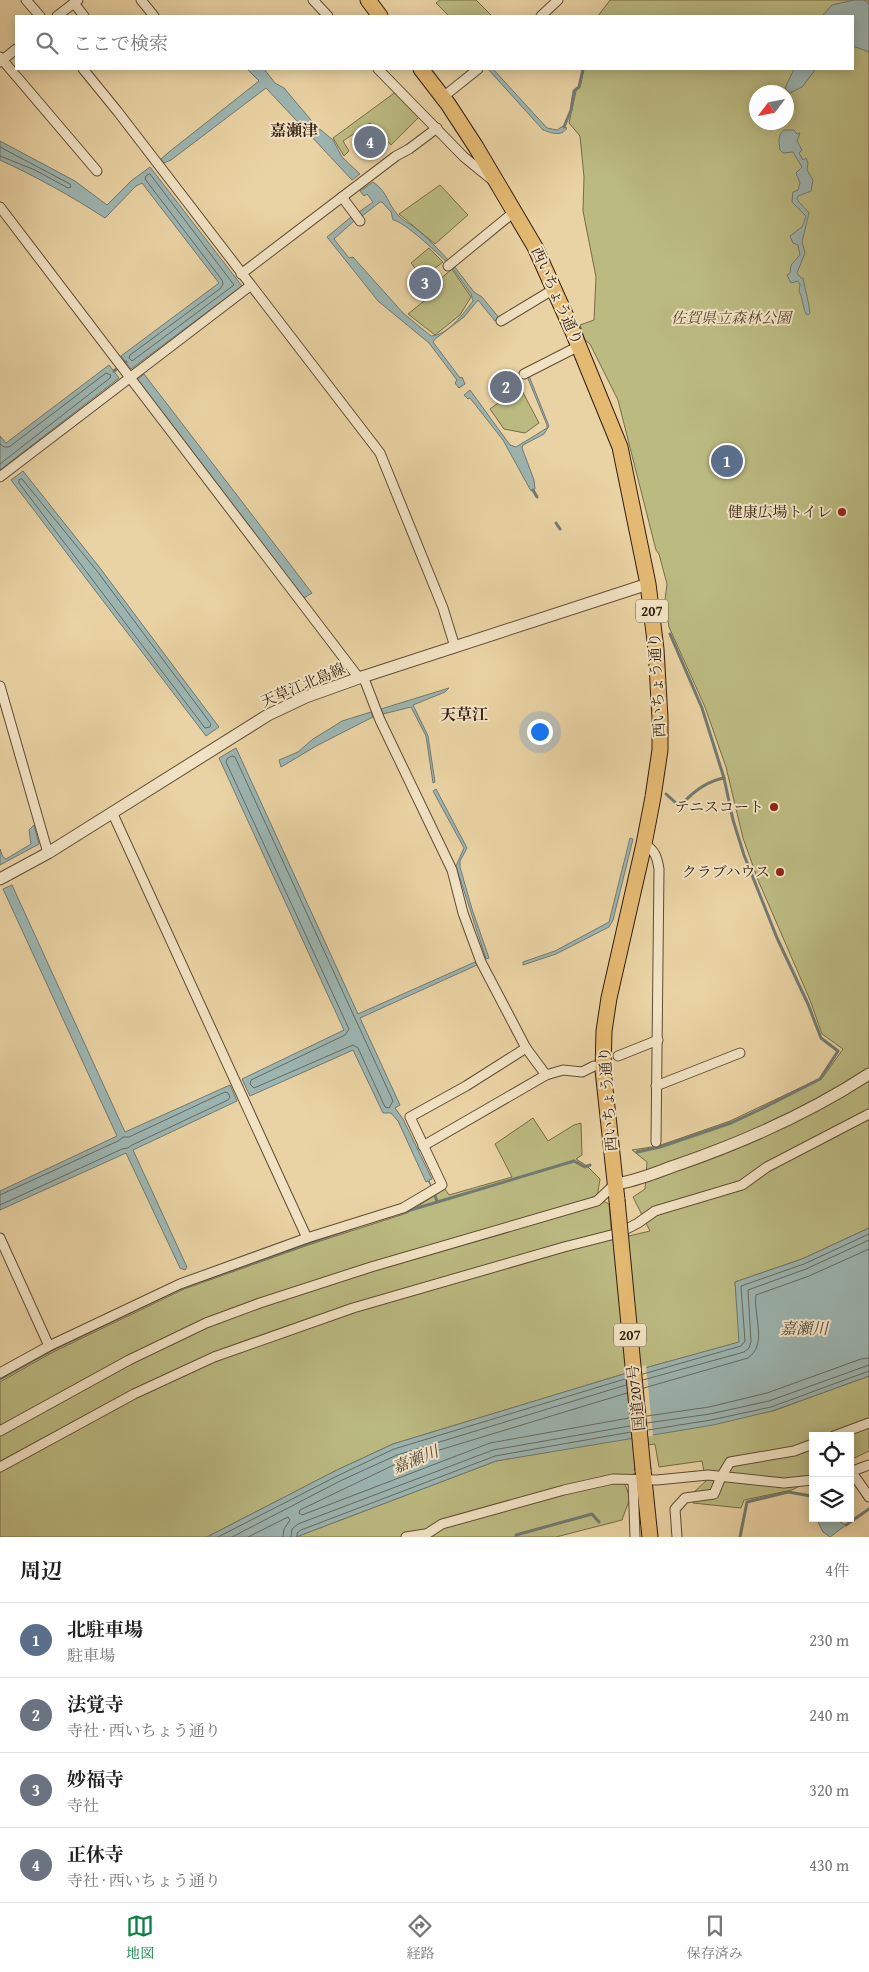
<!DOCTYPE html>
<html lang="ja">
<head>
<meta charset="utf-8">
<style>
	:root { --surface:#fff; --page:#f6f6f6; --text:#222; --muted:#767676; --line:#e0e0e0; --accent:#0b8043 }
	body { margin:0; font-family:"Gentium Book Plus","Noto Serif JP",serif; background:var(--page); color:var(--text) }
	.controls { position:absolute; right:15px; bottom:15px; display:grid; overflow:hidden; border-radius:0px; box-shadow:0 2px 12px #0003 }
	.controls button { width:45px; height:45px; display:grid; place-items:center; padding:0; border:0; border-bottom:1px solid var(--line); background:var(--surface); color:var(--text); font:25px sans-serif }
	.compass { position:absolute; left:749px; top:85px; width:45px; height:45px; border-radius:50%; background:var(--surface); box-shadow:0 2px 12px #0003; rotate:238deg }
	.you { position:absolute; left:539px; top:731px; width:18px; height:18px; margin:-12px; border:4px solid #fff; border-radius:50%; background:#1a73e8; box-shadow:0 0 0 8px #1a73e833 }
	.badge { display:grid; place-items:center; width:32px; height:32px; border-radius:50%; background:var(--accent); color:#fff; font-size:16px; font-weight:700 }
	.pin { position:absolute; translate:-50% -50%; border:2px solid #fff; box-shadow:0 1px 5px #0006 }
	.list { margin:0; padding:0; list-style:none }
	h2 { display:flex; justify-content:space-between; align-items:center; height:65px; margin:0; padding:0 20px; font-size:21px }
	h2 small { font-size:16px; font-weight:400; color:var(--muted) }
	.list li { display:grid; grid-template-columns:32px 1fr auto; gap:15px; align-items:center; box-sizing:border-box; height:75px; padding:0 20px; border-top:1px solid var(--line) }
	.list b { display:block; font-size:19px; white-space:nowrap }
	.list p { margin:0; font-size:16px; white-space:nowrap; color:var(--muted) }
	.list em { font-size:16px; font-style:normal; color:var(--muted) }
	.icon { flex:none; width:28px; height:28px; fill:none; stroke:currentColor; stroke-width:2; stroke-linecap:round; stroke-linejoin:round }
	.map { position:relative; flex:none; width:869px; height:1537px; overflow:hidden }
	.search { position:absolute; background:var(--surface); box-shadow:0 2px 12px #0003; left:15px; right:15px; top:15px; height:55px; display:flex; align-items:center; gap:12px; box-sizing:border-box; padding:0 18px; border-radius:0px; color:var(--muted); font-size:19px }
	.sheet { height:365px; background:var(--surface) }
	nav { display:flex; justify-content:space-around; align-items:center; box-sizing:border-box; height:70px; border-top:1px solid var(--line); background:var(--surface); font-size:14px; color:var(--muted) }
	nav a { display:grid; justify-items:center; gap:2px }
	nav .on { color:var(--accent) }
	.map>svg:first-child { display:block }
	.green { fill:#bbba81; stroke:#766c48; fill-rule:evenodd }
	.water { fill:#9cb5b1; stroke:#727971 }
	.pier { fill:#e9d2a3 }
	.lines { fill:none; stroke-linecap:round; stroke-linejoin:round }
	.shore { stroke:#676a60; stroke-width:1 }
	.stream { stroke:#727971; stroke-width:3 }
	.minor-casing { stroke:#604c35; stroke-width:11 }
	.tertiary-casing { stroke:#604c35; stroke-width:13 }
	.trunk-casing { stroke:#321f10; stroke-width:17 }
	.minor { stroke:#f1e2c3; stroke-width:9 }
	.tertiary { stroke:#f1e2c3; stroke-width:11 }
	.trunk { stroke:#e4b972; stroke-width:15 }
	.trunk-bridge-casing { stroke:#321f10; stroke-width:17; stroke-linecap:butt }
	.trunk-bridge { stroke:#e4b972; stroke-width:15 }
	.poi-dot { fill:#8f2418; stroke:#f1e2c3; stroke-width:2 }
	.labels { text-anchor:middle; stroke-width:4; stroke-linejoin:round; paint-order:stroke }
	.shield { fill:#f1e2c3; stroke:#6b5a46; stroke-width:1 }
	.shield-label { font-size:14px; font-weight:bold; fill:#321f10 }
	.street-label { font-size:15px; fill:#321f10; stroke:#f1e2c3 }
	.park-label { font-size:15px; font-style:italic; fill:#54462c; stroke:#f1e2c3 }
	.poi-label { font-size:15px; fill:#321f10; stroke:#f1e2c3; text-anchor:end }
	.neighbourhood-label { font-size:16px; font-weight:bold; fill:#321f10; stroke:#f1e2c3 }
	.water-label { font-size:16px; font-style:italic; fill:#524c40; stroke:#f1e2c3 }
</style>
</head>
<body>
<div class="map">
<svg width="869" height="1537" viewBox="0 0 869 1537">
	<rect width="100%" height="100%" fill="#e9d2a3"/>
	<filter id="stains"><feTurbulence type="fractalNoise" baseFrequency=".004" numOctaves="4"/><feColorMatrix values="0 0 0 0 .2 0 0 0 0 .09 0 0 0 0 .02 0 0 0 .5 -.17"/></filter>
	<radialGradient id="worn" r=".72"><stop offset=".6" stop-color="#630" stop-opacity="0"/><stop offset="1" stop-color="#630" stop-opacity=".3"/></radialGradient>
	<g class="green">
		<path d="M440,0H476L492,16H449L436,3Z"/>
		<path d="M610,0H869V1228L802,1259L735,1282L740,1342L627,1373L393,1444L335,1471L207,1537H0V1382L53,1352L184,1289L311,1244L407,1213L445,1189L449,1195L512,1177L495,1144L533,1118L548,1141L574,1125L581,1123L582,1155L576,1159L587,1166L600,1179L597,1198L609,1204L612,1240L650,1231L633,1197L645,1189L647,1162L632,1150L658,1146L730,1121L823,1077L843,1049L822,1034L810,1000L758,880L743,838L726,767L705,707L669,627L665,600L667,584L659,554L656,550L618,400L590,344L585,340L580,325L594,320L596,277L583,211L584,177L580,136L569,123L576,91L580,87L584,69H853V16H598ZM756,92H786V122H756Z"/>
		<path d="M397,91L421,115L391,145L370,123L343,141L349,151L344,156L333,138Z"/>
		<path d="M440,185L468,215L435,244L399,214Z"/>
		<path d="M429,248L443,262L430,272L419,273L411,263Z"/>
		<path d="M452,269L471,297L460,315L435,335L408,314L429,297L428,289Z"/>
		<path d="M520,387L539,423L525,433L504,429L490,409Z"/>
		<path d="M869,1376V1451L850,1460V1436H813V1479L792,1490L744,1500L741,1508L693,1503L694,1492L706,1481L702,1461L659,1467L655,1444L633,1447L636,1473L623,1479L630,1498L622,1520L556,1537H296L496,1461L773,1411Z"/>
	</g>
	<g class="water">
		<path d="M854,0H864L869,4V52L853,46V16H822L832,5Z"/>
		<path d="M247,69H264L275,83L284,88L316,126L333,140L342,157L360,174L352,180L266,88L171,160L164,163L161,159L169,152L259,81Z"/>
		<path d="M488,69H493L547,128L557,130L563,126L567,128C561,137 552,133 543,130Z"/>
		<path d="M794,69H816L802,87L790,93L785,88Z"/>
		<path d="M784,130H794L797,134L800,133L797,141L802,150L799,153L803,160L806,158L808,163L807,170L813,180L811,191L798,196L797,199C800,205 805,207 809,213L802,242L805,253L797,273L801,278H803C805,291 809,301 810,313L808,315L806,314C802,306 803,297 799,291L800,285L798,281L791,283L787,275L790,273L791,265L800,255L798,245L793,243L790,236L802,227L806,216L792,202L793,192L798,190L800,183L796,173L802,167L793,152L783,153L780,150C779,142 777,136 784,130Z"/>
		<path d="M0,141L75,181L107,205L131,181L150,167L242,286L131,369L121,356L219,283L142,183L136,186L105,218C71,196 37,177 0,160Z"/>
		<path d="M373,182C389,193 387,204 398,215C402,220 408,223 414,227C427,237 439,250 450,262L448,263C438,254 404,221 393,220L391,212L382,202H380L362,216L359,212L373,202L367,194L364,196L360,191Z"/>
		<path d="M351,217L354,221L334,239L349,258L353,257L403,313L431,336C448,335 463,314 473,301L471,294L452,267L454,266L474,292L482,297L500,319L495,321L478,300L464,317L435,339L433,342L460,378L462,377L465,384L459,388L455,383L457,380L429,343L378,301L327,237Z"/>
		<path d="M109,365L119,378L0,470V436L6,443Z"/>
		<path d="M144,374L312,593L304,598L137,380Z"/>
		<path d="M527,376H529L549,426L544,434L523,445L522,448L534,480L535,489L531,491L503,440L470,398L468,399L464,395L470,390L510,445L516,447L547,428V425Z"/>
		<path d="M23,471L100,568L219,727L206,736L11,480Z"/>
		<path d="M449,688L445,692L413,705L428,736L435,782L433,783L426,736L411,707L383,714L381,709Z"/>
		<path d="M371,712L373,717L318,745L281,767L279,760L298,752L313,739L342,721Z"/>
		<path d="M236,748L358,1014L475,962L477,965L360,1018L400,1105L395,1108L403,1119L432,1179L429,1180L431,1186L428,1181L426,1182L398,1121L391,1113H383L353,1050L250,1096L242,1079L344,1030L219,758Z"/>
		<path d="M436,789L467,848L460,861V867L472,909L489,958L486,959L456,866L464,848L433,791Z"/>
		<path d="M34,825L39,844L0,865V849L3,857L6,859L31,844L29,830Z"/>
		<path d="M630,838L633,839L613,920L609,927L556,954L523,965V962L555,951L609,922Z"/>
		<path d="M12,885L125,1132L230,1085L237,1101L133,1150L187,1267L185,1270L180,1268L126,1153L0,1210V1191L117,1136L3,889Z"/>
		<path d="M869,1228V1376L772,1411L713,1425L496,1461L296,1537H207L335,1471L393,1444L627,1373L739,1342L735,1282L802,1259Z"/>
		<path d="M816,1518H833L846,1525L830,1537L823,1532Z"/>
	</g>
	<path class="pier" d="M646,1365L653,1436L634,1439L627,1370Z"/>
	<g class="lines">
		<g class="shore">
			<path d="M0,147L70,184L71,187L68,188L35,170L0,156"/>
			<path d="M150,174L234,285L132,361L129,358L130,355L221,288L223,284L222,280L145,179L146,176Z"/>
			<path d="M0,444L4,447H9L106,373L111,375L110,378L0,464"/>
			<path d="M22,479L97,571L211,724L210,727L205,728L19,483V480Z"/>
			<path d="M232,756L235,757L393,1101L389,1108L385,1107L358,1048L353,1045L254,1088L250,1084L251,1080L345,1035L349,1029L226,762L227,759Z"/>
			<path d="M0,1195L118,1141L123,1137H129L225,1092L228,1093L230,1097L228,1100L132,1145L128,1148L122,1149L0,1205"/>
			<path d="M643,1374L741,1346L745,1341L741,1286L804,1264L869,1234"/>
			<path d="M643,1380L744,1352L749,1348L751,1342L748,1290L806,1269L869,1240"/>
			<path d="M644,1388L748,1358C768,1344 753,1315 756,1295L809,1276L869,1249"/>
			<path d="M627,1393L400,1462L300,1510L299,1513L302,1515L490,1443L629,1418"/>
			<path d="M647,1416L709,1407L767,1393L861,1359L869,1358"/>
			<path d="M647,1423L710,1414L769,1401L869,1365"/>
			<path d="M648,1430L711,1420L771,1407L869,1371"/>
			<path d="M218,1537L337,1476L394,1449L625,1379"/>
			<path d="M232,1537L340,1481L397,1455L626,1385"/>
			<path d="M248,1537L288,1517L290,1520L284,1529L283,1537"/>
			<path d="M291,1537L292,1529L298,1524L493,1450L630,1426"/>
			<path d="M297,1537V1533L301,1530L495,1456L631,1432"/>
		</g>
		<g class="stream">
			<path d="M564,127L571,110L574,91L579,87L583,69"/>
			<path d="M114,371L126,362"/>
			<path d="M533,490L537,497"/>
			<path d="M556,523L560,529"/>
			<path d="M666,794L676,803H683C694,791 708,781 724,778"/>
			<path d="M637,1152L660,1147L731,1123L759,1110L820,1079L838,1051L821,1038L808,1004L777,938L744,855L733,820L724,778L702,708L670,634"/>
			<path d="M435,1196L437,1201"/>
			<path d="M404,1212L574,1161L585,1167L590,1165"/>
			<path d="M0,1379L52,1350L181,1288L355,1227"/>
			<path d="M846,1525L869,1509"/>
			<path d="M516,1537V1535L592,1514L599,1522"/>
			<path d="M740,1537L747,1502L788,1492L811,1496"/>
		</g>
		<defs>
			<g id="minor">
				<path d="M26,0L40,16"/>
				<path d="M141,0L154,16"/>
				<path d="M313,0L328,16"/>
				<path d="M74,3L84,16"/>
				<path d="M57,16L78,0"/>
				<path d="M541,16L558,0"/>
				<path d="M0,57L97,171"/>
				<path d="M0,62L16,49"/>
				<path d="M83,69L118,112L380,453L443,608L455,647"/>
				<path d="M378,69L464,157L491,179"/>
				<path d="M443,97L478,69"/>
				<path d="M342,197L360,221"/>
				<path d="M0,207L359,678"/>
				<path d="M448,266L514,212"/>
				<path d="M241,274L396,156L409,149L437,128"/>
				<path d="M501,321L554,289"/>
				<path d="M524,374L579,346"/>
				<path d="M0,477L250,286"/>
				<path d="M363,676L380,720L452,870L463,913L481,962L526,1048L546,1075L563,1070L582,1072L594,1066"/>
				<path d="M0,686L48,853"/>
				<path d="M112,812L307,1238"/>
				<path d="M644,844C655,850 657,857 659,869L656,1142"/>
				<path d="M618,1056L658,1040"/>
				<path d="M656,1086L740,1053"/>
				<path d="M423,1146L546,1075"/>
				<path d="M0,1238L49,1346"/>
				<path d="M0,1373L49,1346L180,1284L307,1238L403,1208L442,1185L410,1117L466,1086L526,1048"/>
				<path d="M0,1431L129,1360L206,1323L260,1303L371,1267L597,1201L615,1184"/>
				<path d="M834,1436L869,1423"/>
				<path d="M0,1467L134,1394L214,1357L353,1308L564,1247L619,1233L638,1223L655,1211L742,1185L767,1167L869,1114"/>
				<path d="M851,1471L869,1497"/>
				<path d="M850,1472L869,1465"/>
				<path d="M633,1480L635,1537"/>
				<path d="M406,1537L425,1534"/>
				<path d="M422,1537L442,1524L564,1490L613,1479L657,1480L708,1475L784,1483L813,1480"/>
				<path d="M677,1537L675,1509L685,1498L714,1494L721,1477L730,1462L794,1451L813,1444"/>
			</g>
			<g id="tertiary">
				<path d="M0,879L48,853L268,715L306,697L359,678L648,584"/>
				<path d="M615,1184C638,1181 659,1171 680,1164C746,1141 811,1112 869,1074"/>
			</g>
			<g id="trunk">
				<path d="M368,0L380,16"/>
				<path d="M421,69L448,104L476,147L535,247L573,332L620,447L648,584L656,649L660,718V750L653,797L644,844L609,998L604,1031L603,1070L617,1200"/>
				<path d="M643,1470L650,1537"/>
			</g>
		</defs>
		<use href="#minor" class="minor-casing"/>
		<use href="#tertiary" class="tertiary-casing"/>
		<use href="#trunk" class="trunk-casing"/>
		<use href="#minor" class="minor"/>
		<use href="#tertiary" class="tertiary"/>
		<use href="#trunk" class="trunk"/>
		<defs>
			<path id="trunk-bridge" d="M617,1200L643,1470"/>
		</defs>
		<use href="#trunk-bridge" class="trunk-bridge-casing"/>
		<use href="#trunk-bridge" class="trunk-bridge"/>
	</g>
	<g class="poi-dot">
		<circle cx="842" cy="512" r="5"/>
		<circle cx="774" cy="807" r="5"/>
		<circle cx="780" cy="872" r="5"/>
	</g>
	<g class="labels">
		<g class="shield">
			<rect x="636" y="599.5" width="32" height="23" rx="4"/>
			<rect x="614" y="1323.5" width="32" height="23" rx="4"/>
		</g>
		<g class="shield-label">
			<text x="652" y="616">207</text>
			<text x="630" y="1340">207</text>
		</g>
		<g class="street-label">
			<text transform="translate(557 296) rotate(66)" y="5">西いちょう通り</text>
			<text transform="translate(303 685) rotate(-23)" y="5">天草江北島線</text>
			<text transform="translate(657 685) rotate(-93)" y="5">西いちょう通り</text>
			<text transform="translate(608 1099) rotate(-94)" y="5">西いちょう通り</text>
			<text transform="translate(636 1398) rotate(-96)" y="5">国道207号</text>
		</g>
		<g class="park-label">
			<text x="731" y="323">佐賀県立森林公園</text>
		</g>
		<g class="poi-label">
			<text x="832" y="517">健康広場トイレ</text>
			<text x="764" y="812">テニスコート</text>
			<text x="770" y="877">クラブハウス</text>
		</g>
		<g class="neighbourhood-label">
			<text x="294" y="136">嘉瀬津</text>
			<text x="464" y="720">天草江</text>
		</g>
		<g class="water-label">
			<text x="804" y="1334">嘉瀬川</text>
			<text transform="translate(415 1459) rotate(-22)" y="6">嘉瀬川</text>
		</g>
	</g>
	<rect width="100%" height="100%" filter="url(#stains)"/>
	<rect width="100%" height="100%" fill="url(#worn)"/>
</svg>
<div class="controls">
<button><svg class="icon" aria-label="locate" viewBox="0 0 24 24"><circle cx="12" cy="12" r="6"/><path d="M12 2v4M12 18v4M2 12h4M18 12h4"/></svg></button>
<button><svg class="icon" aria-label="layers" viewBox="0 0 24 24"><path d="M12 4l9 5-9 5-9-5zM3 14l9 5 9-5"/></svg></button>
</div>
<svg class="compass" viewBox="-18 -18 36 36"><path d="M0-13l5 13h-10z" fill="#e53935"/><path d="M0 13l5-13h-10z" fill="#767676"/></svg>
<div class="you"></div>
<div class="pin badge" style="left:727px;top:461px;background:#5c6f8a">1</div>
<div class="pin badge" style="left:506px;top:387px;background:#6b7280">2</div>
<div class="pin badge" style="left:425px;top:283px;background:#6b7280">3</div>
<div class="pin badge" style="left:370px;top:142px;background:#6b7280">4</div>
<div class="search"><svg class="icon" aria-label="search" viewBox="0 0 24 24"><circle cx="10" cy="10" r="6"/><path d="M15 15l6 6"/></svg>ここで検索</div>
</div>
<section class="sheet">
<h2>周辺<small>4件</small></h2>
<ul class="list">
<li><span class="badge" style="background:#5c6f8a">1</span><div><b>北駐車場</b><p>駐車場</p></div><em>230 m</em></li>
<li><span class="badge" style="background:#6b7280">2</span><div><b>法覚寺</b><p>寺社 · 西いちょう通り</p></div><em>240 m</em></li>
<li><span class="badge" style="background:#6b7280">3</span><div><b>妙福寺</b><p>寺社</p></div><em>320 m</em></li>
<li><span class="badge" style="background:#6b7280">4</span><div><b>正休寺</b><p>寺社 · 西いちょう通り</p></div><em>430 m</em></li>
</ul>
</section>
<nav>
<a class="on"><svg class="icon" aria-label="map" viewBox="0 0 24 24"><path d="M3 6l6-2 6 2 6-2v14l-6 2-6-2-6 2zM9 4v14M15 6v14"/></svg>地図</a>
<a><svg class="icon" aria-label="directions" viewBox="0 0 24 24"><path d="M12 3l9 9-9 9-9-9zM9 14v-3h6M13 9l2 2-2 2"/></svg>経路</a>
<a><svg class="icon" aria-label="saved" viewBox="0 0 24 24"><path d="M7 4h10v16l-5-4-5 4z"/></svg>保存済み</a>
</nav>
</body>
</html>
